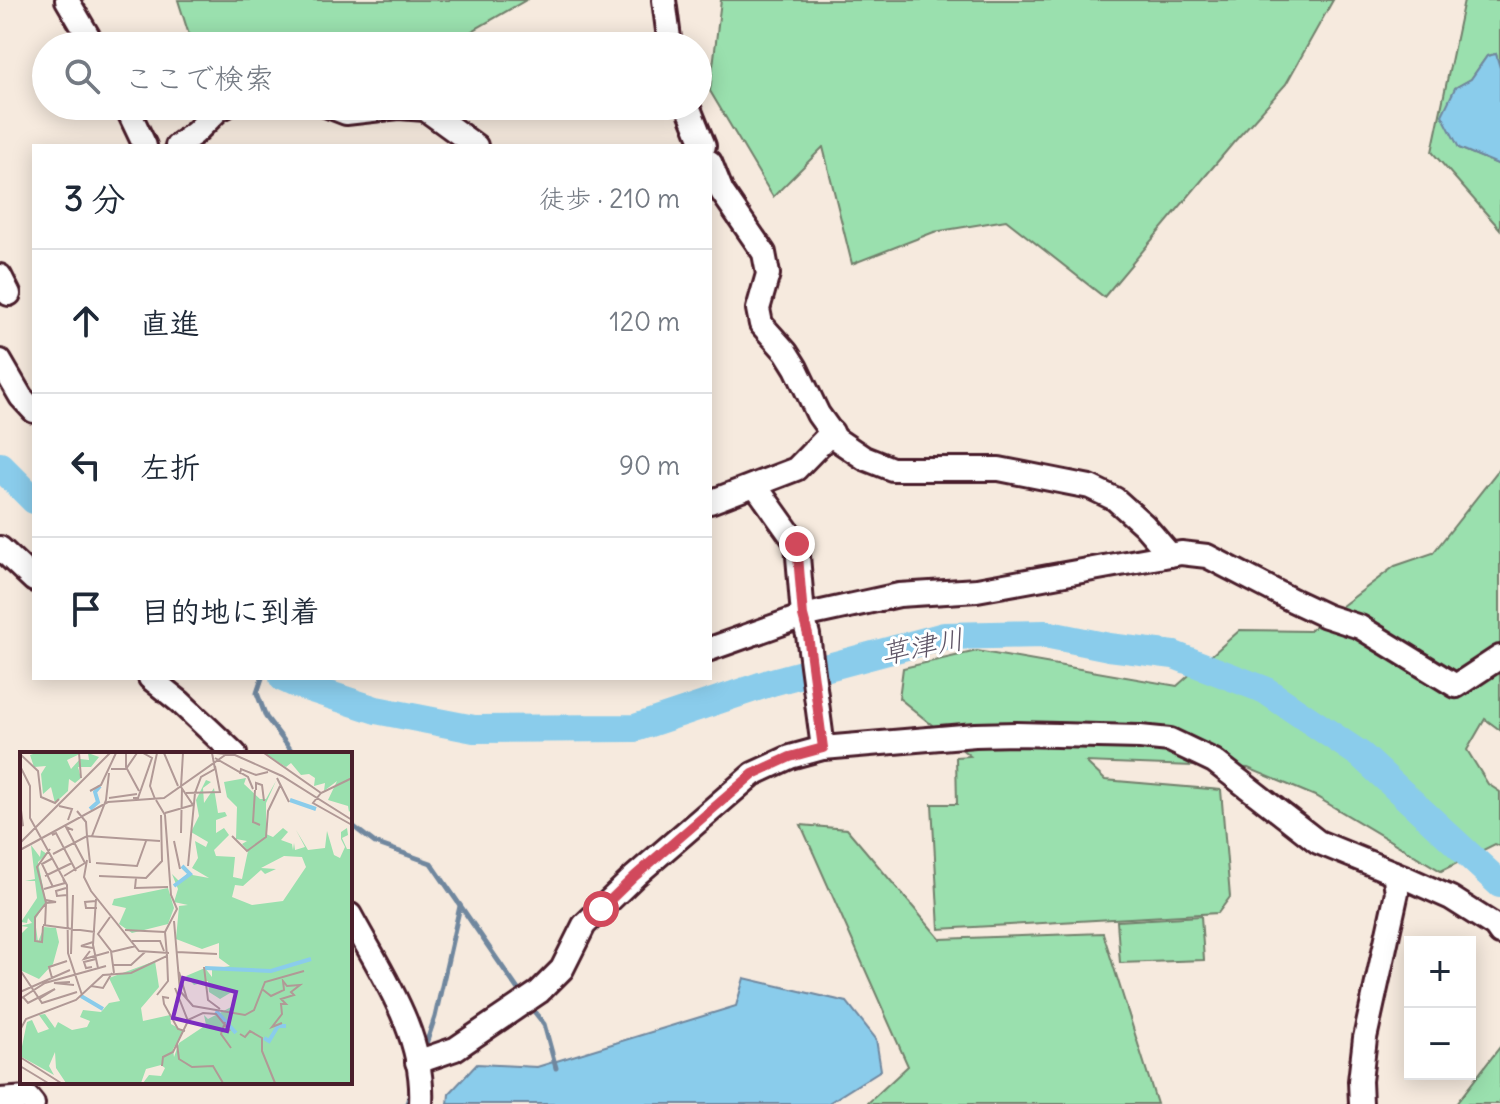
<!DOCTYPE html>
<html lang="ja">
<head>
<meta charset="utf-8">
<style>
	:root { --surface:#fff; --page:#f2f2f3; --text:#1f2937; --muted:#747a83; --line:#e0e1e3 }
	body { margin:0; font-family:Delius,"Klee One",sans-serif; background:var(--page); color:var(--text) }
	.controls { position:absolute; right:24px; bottom:24px; display:grid; overflow:hidden; border-radius:0px; box-shadow:0 4px 20px #0003 }
	.controls button { width:72px; height:72px; display:grid; place-items:center; padding:0; border:0; border-bottom:2px solid var(--line); background:var(--surface); color:var(--text); font:40px sans-serif }
	.stop { position:absolute; width:24px; height:24px; margin:-18px; border:6px solid #d1495b; border-radius:50%; background:#fff }
	.stop.end { background:#d1495b; border-color:#fff; box-shadow:0 2px 8px #0008 }
	.list { margin:0; padding:0; list-style:none }
	h2 { display:flex; justify-content:space-between; align-items:center; height:104px; margin:0; padding:0 32px; font-size:34px }
	h2 small { font-size:26px; font-weight:400; color:var(--muted) }
	.list li { display:grid; grid-template-columns:52px 1fr auto; gap:24px; align-items:center; box-sizing:border-box; height:144px; padding:0 32px; border-top:2px solid var(--line) }
	.list b { display:block; font-size:30px; white-space:nowrap }
	.list em { font-size:26px; font-style:normal; color:var(--muted) }
	.icon { flex:none; width:44px; height:44px; fill:none; stroke:currentColor; stroke-width:2; stroke-linecap:round; stroke-linejoin:round }
	.map { position:relative; flex:none; width:1500px; height:1104px; overflow:hidden }
	.search { position:absolute; background:var(--surface); box-shadow:0 4px 20px #0003; left:32px; top:32px; width:680px; height:88px; display:flex; align-items:center; gap:20px; box-sizing:border-box; padding:0 28px; border-radius:44px; color:var(--muted); font-size:30px }
	.panel { position:absolute; background:var(--surface); box-shadow:0 4px 20px #0003; left:32px; top:144px; width:680px; height:536px; border-radius:0px }
	.map>svg:first-child { display:block }
	.green { fill:#9ae0ae; stroke:#72806c; stroke-width:2 }
	.water { fill:#8acceb; stroke:#70879e; stroke-width:2 }
	.lines { fill:none; stroke-linecap:round; stroke-linejoin:round }
	.stream { stroke:#70879e; stroke-width:5 }
	.river { stroke:#8acceb; stroke-width:28 }
	.minor-casing { stroke:#4a1f2b; stroke-width:28 }
	.minor { stroke:#fff; stroke-width:22 }
	.route { stroke:#d1495b; stroke-width:10 }
	.labels { text-anchor:middle; stroke-width:6; stroke-linejoin:round; paint-order:stroke }
	.water-label { font-size:28px; font-style:italic; fill:#5d5365; stroke:#fff }
	.inset-river { fill:none; stroke:#8acceb; stroke-width:4 }
	.inset-road { fill:none; stroke:#b19996; stroke-width:2 }
	.view { fill:#7b2cbf; fill-opacity:0.15; stroke:#7b2cbf; stroke-width:4 }
	.inset-edge { fill:none; stroke:#4a1f2b; stroke-width:4 }
</style>
</head>
<body>
<div class="map">
<svg width="1500" height="1104" viewBox="0 0 1500 1104">
	<rect width="100%" height="100%" fill="#f6eade"/>
	<filter id="ink" filterUnits="userSpaceOnUse"><feTurbulence type="fractalNoise" baseFrequency=".0125" numOctaves="2"/><feDisplacementMap in="SourceGraphic" scale="16" xChannelSelector="R" yChannelSelector="G"/><feConvolveMatrix kernelMatrix="1 2 1 2 8 2 1 2 1" color-interpolation-filters="sRGB"/></filter>
	<g filter="url(#ink)">
		<g class="green">
			<path d="M178,0H526L446,46H204L190,38Z"/>
			<path d="M721,0H1333L1286,84L1234,142L1104,297L1006,220L934,232L852,264L823,147L773,197L710,91Z"/>
			<path d="M1464,0H1500V68L1496,54L1487,56L1471,79L1455,88L1459,148L1500,165V229L1432,152Z"/>
			<path d="M1500,468V730L1485,719L1467,750L1488,784L1500,792V846L1495,844L1441,871L1315,796L1248,768L1086,762L1105,780L1221,790L1230,897L1218,913L939,929L932,804H957L956,757L970,756L899,698L903,668L977,651L1177,686L1240,630L1309,631L1395,566L1433,553Z"/>
			<path d="M801,825L847,829L940,939L1103,933L1157,1104H867L908,1066Z"/>
			<path d="M1201,916L1204,960L1120,963L1117,921Z"/>
			<path d="M1500,1047V1104H1456Z"/>
		</g>
		<g class="water">
			<path d="M1496,54L1500,68V165L1459,148L1442,115L1455,88L1471,79L1487,56Z"/>
			<path d="M744,978L847,1002L876,1039L881,1070L827,1104H448L449,1094L477,1064L537,1067L736,1006Z"/>
		</g>
		<g class="lines">
			<g class="stream">
				<path d="M262,678L257,693L266,717L294,754"/>
				<path d="M350,824L375,843L431,863L523,997"/>
				<path d="M529,1005L544,1024L556,1068"/>
				<path d="M424,1050L435,1017L460,906"/>
				<path d="M407,1104L411,1090"/>
			</g>
			<g class="river">
				<path d="M0,466L34,500"/>
				<path d="M283,678L296,684L376,710L474,729L635,728L772,682L944,636L1045,634L1109,647L1174,655L1265,690L1361,755L1500,884"/>
			</g>
			<defs>
				<g id="minor">
					<path d="M67,0L94,46"/>
					<path d="M664,0L670,46"/>
					<path d="M126,106L145,146"/>
					<path d="M328,106L346,113L399,107L425,109L476,146"/>
					<path d="M688,106L704,146"/>
					<path d="M177,146L195,133L218,110L226,106"/>
					<path d="M710,162L722,192L764,253L768,274L758,309L761,324L786,352L796,368L818,414L836,439L864,458L892,469H999L1090,487L1115,499L1144,525L1170,555"/>
					<path d="M0,276L9,294"/>
					<path d="M0,361L21,397L34,411"/>
					<path d="M755,485L797,544L803,616L808,635L823,748"/>
					<path d="M710,502L796,469L832,432"/>
					<path d="M0,548L34,580"/>
					<path d="M710,649L803,616L899,595L977,590L1181,553L1207,556L1292,600L1326,616L1360,627L1456,686L1500,657"/>
					<path d="M150,678L180,702L235,754"/>
					<path d="M350,915C381,973 425,1034 421,1104"/>
					<path d="M417,1062L455,1049L539,992L562,969L584,925L635,876L753,774L790,757L823,748L975,735L1016,734L1140,737L1170,740L1214,761L1318,842L1404,877L1451,898L1495,926L1500,933"/>
					<path d="M0,1100L28,1098L33,1104"/>
					<path d="M1361,1104L1360,1081L1365,1038L1397,892L1394,873"/>
				</g>
			</defs>
			<use href="#minor" class="minor-casing"/>
			<use href="#minor" class="minor"/>
		</g>
	</g>
	<g class="lines" filter="url(#ink)">
		<path class="route" d="M601,909L635,876L753,774L790,757L823,748L808,635L803,616L797,544"/>
	</g>
	<g class="labels">
		<g class="water-label">
			<text transform="translate(922 646) rotate(-11)" y="10">草津川</text>
		</g>
	</g>
	<g transform="translate(20 752)">
		<rect width="332" height="332" fill="#f6eade"/>
		<path d="M16,1H62L47,8L51,17L60,7L69,8L68,1L79,5L71,15H58L61,26L55,31L49,27L48,39L35,51L31,35L23,42L21,22L26,14L14,15L10,3ZM244,1H332V56L329,60L328,54L308,48L317,29L304,39L305,31L294,34L295,26L289,22L281,23L271,11L266,15ZM226,26L224,32L240,47H246L256,29L246,51V82L253,85L263,76L268,80L261,88L272,92L273,98L274,91L275,98L285,95L276,78L288,98L305,96L307,79L314,103L320,106L325,95L321,87V80L327,76L328,83L322,86L327,97H332V331H123L129,323L141,324L145,316L141,313L126,317L121,331H46L36,316L35,300L29,314L34,323L0,304L7,270L12,268L18,281L29,277L19,263L25,262L35,276L38,270L52,278L67,275L70,269L60,265L63,258L81,260L89,251L100,249L89,226L135,209L139,235L121,256L123,269L150,263L151,272L164,279L153,297L154,305L159,291L186,273L184,263L188,267L215,253V238L200,247L189,240L188,229L174,233L166,224L185,216L192,225V217L210,214L199,206V191L182,197L156,187L159,154L168,153L154,150L158,137L152,122L159,129L167,122L189,126L172,116L178,106L175,89L186,95L188,90L171,80L179,64L176,48L186,28L191,30L183,36L184,51L194,36L198,61L205,60L207,64L196,68V81L204,76L209,83L194,98L196,104L215,105L213,125L222,127L228,99L222,92L227,89L216,87L217,55L207,45L204,30ZM264,104L282,105L286,115L263,149L232,153L212,145L215,133L223,134L241,118L245,122L256,117L241,116ZM11,93L20,105L21,98L27,102L18,110L26,150L15,168L18,190L24,175L36,176L39,190L33,212L19,227L0,218V183L8,175L0,174L12,171L8,166L7,171L1,170L17,146L15,129H5L15,127ZM148,136L154,156L148,172L112,181L99,172L106,156L92,153L94,147Z" fill="#9ae0ae" fill-rule="evenodd"/>
		<path class="inset-river" d="M270,48L296,57M70,57L78,50L75,40L80,34M154,134L170,122L162,114M185,216L251,219L291,207M61,244L83,257M196,259L216,281M244,286L249,289L258,274H266"/>
		<path class="inset-road" d="M59,1L61,26M106,1V15L119,39M144,1L158,34M163,1L161,35L173,53M196,1L215,3L262,24L332,68M244,1L301,41M0,2L18,19L21,45L35,51L39,47M195,6L228,25L233,37M0,14L10,34V66L47,133L48,201L62,243M91,17H106L117,1M220,22L221,17L236,23L248,20M257,26L269,50M332,26L301,41L293,51L332,73M235,38L233,70L240,73M236,38V31L242,33L244,49M70,39L81,33L96,1M166,41L200,40L195,14M89,46L117,42M113,46H118L132,6L123,1M135,47L130,34L137,1M0,50L3,74L0,69M39,54L52,57L48,68M57,59L66,70L67,84M145,61L173,53M161,81L162,36M32,83L36,81L56,119M67,84L70,111M72,84L86,48L89,21M212,84L227,99L246,85L248,59L260,34M154,89L160,117M0,91L90,1M0,98L88,50L144,46L208,1M33,102L67,84L140,89M67,108L64,125L71,139L119,199L149,201M76,111L117,114L126,89M168,114L175,41L181,25L195,17L192,1M25,124L52,111M44,124L65,111L46,75L53,78M79,124L126,126L142,109L141,63M116,126L115,136L148,135M33,135L22,112L33,106M46,136L36,139L37,144L47,143M24,137L45,131L43,127M76,147L73,193L78,216M76,149L65,150L66,156H77M90,165L78,182L91,199L94,221M154,169L160,239L173,254L225,263L234,258L245,230L284,219M23,173L75,180M23,174L22,190L15,189V165L26,151L17,115L30,97M25,174L26,151L36,150L26,148M105,178L145,180M112,189H140L144,199M73,190L61,194L73,196M70,199L64,207L89,200M91,200L116,194M157,200L197,202M51,202L53,143M93,213H111L125,200M72,215L66,216L64,210L76,207M184,215L188,248L200,257M0,218L22,251L57,240M159,220L167,247M32,226L29,215L47,209M50,230L34,231L54,233M71,234L83,236L92,221M242,237L251,244L264,238L263,229L267,234L280,233L271,240L274,243L261,247L266,252H261L262,262L252,275L262,271M0,240L50,218M137,243L148,229L147,204M3,245L8,251L35,237L19,247M149,246L143,245L144,252L158,277L165,279M0,247L25,231L86,214M168,268L183,261L196,262L210,279M205,270L201,282L211,296M0,278L6,267L56,248L83,223L111,221L147,204L145,180L157,157L151,143L145,63L136,48M220,282L225,285L230,279L242,286V299L255,331M157,292L159,307L172,315L193,314L203,331M0,305L41,331M0,314L28,331M142,314L143,305L153,300L168,269L155,236"/>
		<path class="view" d="M163,226L216,240L207,279L153,266Z"/>
		<rect width="332" height="332" class="inset-edge"/>
	</g>
</svg>
<div class="controls">
<button>+</button>
<button>−</button>
</div>
<div class="stop" style="left:601px;top:909px"></div>
<div class="stop end" style="left:797px;top:544px"></div>
<div class="search"><svg class="icon" aria-label="search" viewBox="0 0 24 24"><circle cx="10" cy="10" r="6"/><path d="M15 15l6 6"/></svg>ここで検索</div>
<section class="panel">
<h2>3 分<small>徒歩 · 210 m</small></h2>
<ul class="list">
<li><svg class="icon" aria-label="ahead" viewBox="0 0 24 24"><path d="M12 20V5M6 11l6-6 6 6"/></svg><div><b>直進</b></div><em>120 m</em></li>
<li><svg class="icon" aria-label="left" viewBox="0 0 24 24"><path d="M17 20v-9H6M10 6l-5 5 5 5"/></svg><div><b>左折</b></div><em>90 m</em></li>
<li><svg class="icon" aria-label="arrive" viewBox="0 0 24 24"><path d="M6 21V4h12l-3 4 3 4H6"/></svg><div><b>目的地に到着</b></div></li>
</ul>
</section>
</div>
</body>
</html>
